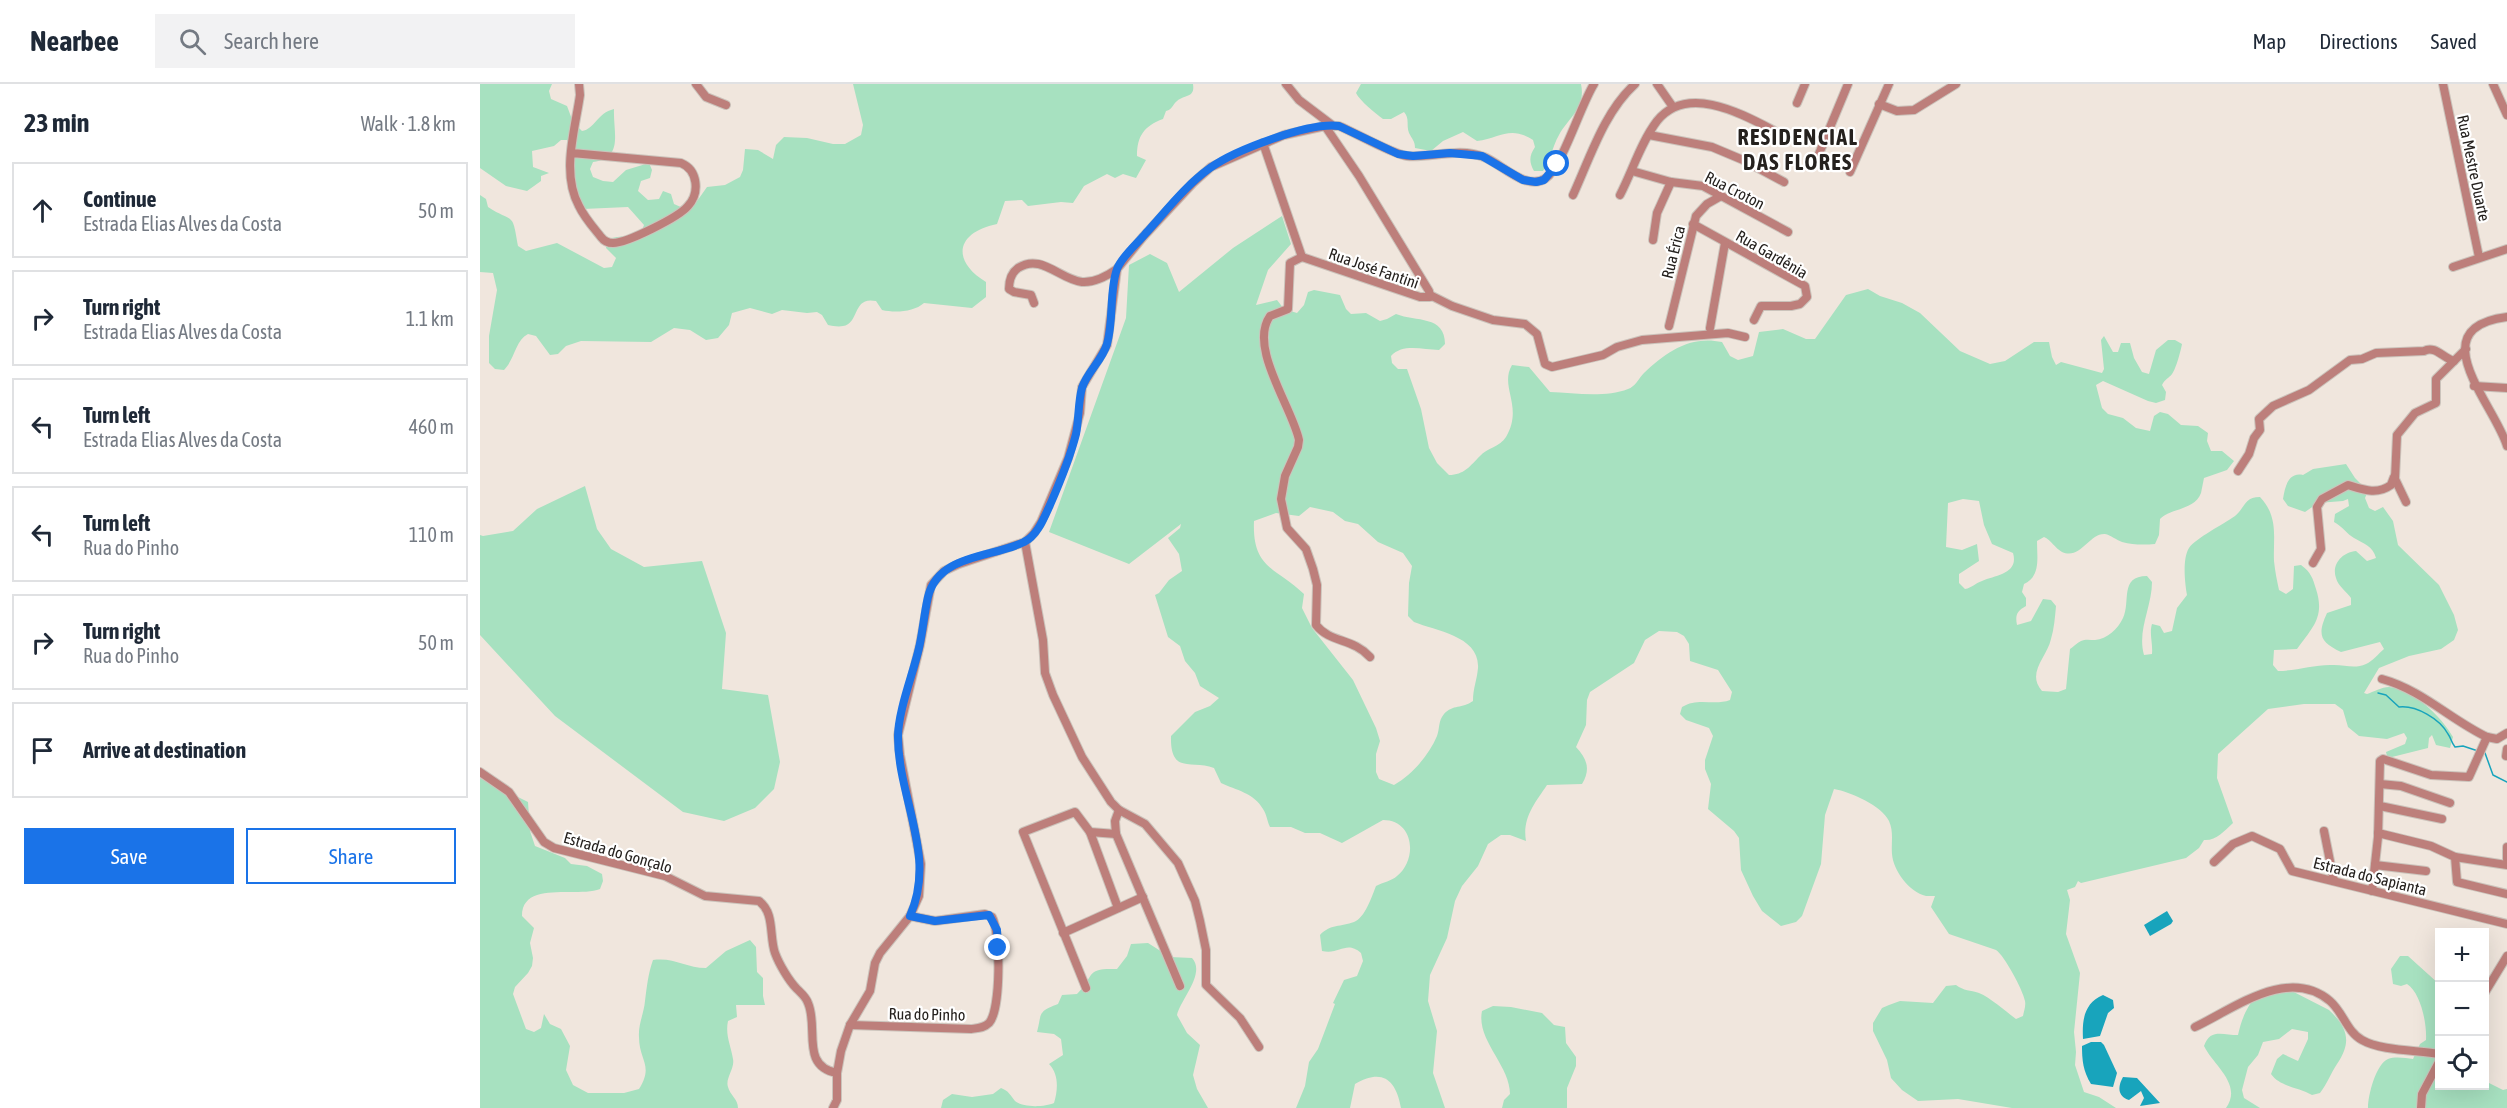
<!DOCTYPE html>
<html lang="en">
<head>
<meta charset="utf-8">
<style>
	:root { --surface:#fff; --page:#f2f2f3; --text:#1f2937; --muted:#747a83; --line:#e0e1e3; --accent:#1a73e8 }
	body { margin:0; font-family:"Asap Condensed",sans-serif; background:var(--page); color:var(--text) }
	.controls { position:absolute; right:18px; bottom:18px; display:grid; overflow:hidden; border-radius:0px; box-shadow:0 6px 24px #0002 }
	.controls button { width:54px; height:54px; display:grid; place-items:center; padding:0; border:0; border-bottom:2px solid var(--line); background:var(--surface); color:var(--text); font:30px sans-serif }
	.stop { position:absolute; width:18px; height:18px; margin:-14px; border:4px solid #1a73e8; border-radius:50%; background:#fff }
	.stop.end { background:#1a73e8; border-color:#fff; box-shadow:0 2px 6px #0008 }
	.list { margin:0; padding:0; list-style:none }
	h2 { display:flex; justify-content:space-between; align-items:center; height:78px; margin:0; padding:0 24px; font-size:26px }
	h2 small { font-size:20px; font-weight:400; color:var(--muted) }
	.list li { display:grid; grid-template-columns:39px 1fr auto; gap:18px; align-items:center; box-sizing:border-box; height:96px; margin:0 12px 12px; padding:0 12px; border:2px solid var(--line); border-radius:0px }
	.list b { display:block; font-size:22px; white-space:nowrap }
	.list p { margin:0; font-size:20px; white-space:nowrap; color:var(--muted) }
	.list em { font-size:20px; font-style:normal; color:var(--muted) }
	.actions { display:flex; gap:12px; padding:18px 24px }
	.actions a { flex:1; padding:14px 0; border:2px solid var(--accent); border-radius:0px; text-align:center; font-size:21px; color:var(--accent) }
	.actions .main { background:var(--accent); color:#fff }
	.icon { flex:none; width:33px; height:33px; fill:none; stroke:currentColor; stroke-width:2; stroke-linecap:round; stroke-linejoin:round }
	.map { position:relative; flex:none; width:2027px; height:1024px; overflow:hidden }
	header { display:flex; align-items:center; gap:36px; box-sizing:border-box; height:84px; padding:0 30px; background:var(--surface); border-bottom:2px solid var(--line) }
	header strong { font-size:28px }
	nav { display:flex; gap:33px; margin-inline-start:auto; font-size:21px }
	.search { width:420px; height:54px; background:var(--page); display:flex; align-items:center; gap:15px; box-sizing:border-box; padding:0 21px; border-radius:0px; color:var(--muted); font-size:22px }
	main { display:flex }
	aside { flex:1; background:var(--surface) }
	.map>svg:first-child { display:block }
	.green { fill:#a7e1c0; fill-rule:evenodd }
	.water { fill:#18a4bc }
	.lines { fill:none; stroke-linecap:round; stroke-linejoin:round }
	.stream { stroke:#18a4bc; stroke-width:1.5 }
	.minor-casing { stroke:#cbc3bb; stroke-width:10 }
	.minor { stroke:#bd7f7b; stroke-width:8 }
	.route { stroke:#1a73e8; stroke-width:8 }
	.labels { text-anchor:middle; stroke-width:4.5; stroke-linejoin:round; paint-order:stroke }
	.street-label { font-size:16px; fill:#25211e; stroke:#fff }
	.district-label { font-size:22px; font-weight:bold; letter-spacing:1.5px; fill:#25211e; stroke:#fff }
</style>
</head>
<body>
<header>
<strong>Nearbee</strong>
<div class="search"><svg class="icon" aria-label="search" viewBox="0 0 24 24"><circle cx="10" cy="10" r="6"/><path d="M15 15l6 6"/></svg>Search here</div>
<nav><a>Map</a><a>Directions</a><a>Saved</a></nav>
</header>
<main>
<aside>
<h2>23 min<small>Walk · 1.8 km</small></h2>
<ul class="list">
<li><svg class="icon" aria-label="ahead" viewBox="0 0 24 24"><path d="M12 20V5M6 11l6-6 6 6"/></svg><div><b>Continue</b><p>Estrada Elias Alves da Costa</p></div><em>50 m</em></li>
<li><svg class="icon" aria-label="right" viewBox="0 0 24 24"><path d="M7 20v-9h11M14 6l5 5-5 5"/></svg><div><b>Turn right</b><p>Estrada Elias Alves da Costa</p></div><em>1.1 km</em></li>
<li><svg class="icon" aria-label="left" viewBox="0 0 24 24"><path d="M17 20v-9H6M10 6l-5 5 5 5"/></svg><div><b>Turn left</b><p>Estrada Elias Alves da Costa</p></div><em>460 m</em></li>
<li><svg class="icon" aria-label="left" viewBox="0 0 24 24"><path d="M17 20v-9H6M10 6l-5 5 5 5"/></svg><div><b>Turn left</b><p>Rua do Pinho</p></div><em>110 m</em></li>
<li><svg class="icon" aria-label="right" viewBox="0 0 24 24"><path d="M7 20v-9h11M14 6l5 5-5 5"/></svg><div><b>Turn right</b><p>Rua do Pinho</p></div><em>50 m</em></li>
<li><svg class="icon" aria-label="arrive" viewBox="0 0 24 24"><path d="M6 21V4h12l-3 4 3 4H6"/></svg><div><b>Arrive at destination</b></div></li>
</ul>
<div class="actions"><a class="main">Save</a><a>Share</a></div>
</aside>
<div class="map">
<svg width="2027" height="1024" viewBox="0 0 2027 1024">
	<rect width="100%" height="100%" fill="#f0e6dd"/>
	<g class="green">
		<path d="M0,0H72L69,7L71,15L87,22L93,38L102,47C115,45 117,29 134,25C133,49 144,74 113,78L110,85L113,93L123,97L133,98L146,86L169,79L172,86L170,94L161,97L158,107L168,116L179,115L183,107L191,110L194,120L203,124L215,120L227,103L245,101L260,93L263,86L265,65L278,66L293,75L296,61L304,53L327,54L353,60H365L381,51L383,41L373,0H713C715,14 706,10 697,17C692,21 693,25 686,27L683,35C664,42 657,52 657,72L666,76L656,94L643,90L635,94L627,90L604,102L593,119L581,118L548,122L542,116L525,117L517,140C477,148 470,176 506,198V213L492,224L444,219C434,228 415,229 402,226L396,217C372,212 380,239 363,242C359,243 352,242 348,241L342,231L337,228L327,229L302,226L292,230L270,224L252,229L249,241L238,254L226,256L210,246L194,244L171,258L101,257L86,262L78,270L70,271L56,252L48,250C35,257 35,275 24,286L15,285L9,279V252L17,206L13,189L0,188V111L6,115L8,123C34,140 32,126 38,162L46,167L77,159L124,184L132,183L136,174L126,164L127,156C139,149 159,157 164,141L148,123L103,125L96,122L90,58L87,56H81L74,62L52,67L53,83L69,89L61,92V97L47,107L26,102L0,84Z"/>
		<path d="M881,0H1101C1106,24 1089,33 1079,51C1072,63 1071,76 1063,87H1054C1049,78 1049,72 1055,63L1053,56C1030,41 1020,54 997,57L983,48L963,57L951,67L935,64C935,57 932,55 929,49C926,41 930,35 924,28L911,35H903C895,29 880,17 876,9Z"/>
		<path d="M802,132L811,160L788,186L776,221L797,216L804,225L817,229L824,221L828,208L834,206L860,211L866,225L871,230L886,229L900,237L907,235L916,230C936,238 965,231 965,260L959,266C943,266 923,259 911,272L912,279L918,285H927L941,325L949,364L957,379L969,391C984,391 990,382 1000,372C1007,364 1020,363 1026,353C1044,322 1019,303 1032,281L1049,283L1070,308C1094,309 1125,314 1148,305C1155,303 1159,294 1164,289C1186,268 1210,251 1242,258L1250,272L1258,276L1273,272L1279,248L1303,245L1326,255H1335L1366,211L1388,205L1400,212L1422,219L1440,229L1480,267L1510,280L1525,277L1554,258H1569L1572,273L1576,281L1581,278L1622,289L1624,285L1621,256L1624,252L1633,268H1638L1641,259H1650L1654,274L1662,288L1669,290L1676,266L1688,256H1695L1702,260C1701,266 1696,285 1692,290C1689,294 1685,295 1682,301L1686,308L1685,316L1676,319L1668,317L1623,297L1616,301L1622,324L1628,330L1643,334L1656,344L1670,347L1674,332L1680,328L1688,330L1701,341L1718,342L1728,349L1727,357L1731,367H1742L1754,377L1747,386L1724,394C1723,399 1722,404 1721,409C1715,426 1691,424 1680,435L1679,451L1675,460C1664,461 1653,461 1642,458C1636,456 1631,451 1625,450C1609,449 1601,476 1582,468C1575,464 1571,456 1564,453L1557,457C1557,474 1561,492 1544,500L1542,508L1546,514V522C1537,527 1535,531 1537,541L1551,537L1563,515L1571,516L1576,522C1575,533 1574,545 1571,555C1567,573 1546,589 1562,607L1578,608L1586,605L1590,565C1593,563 1597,559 1601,557C1605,555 1610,556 1615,556C1627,555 1638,545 1643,534C1651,518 1639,492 1667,492L1672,498C1672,523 1657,546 1664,571L1672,570C1673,559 1669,550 1672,540L1680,542L1684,549L1692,547L1697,524L1707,511C1705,500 1702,475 1709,464C1716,454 1744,440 1755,432C1765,424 1764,413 1780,413C1799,433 1793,454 1794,477C1795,487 1797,497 1799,506L1806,510L1813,505L1814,482L1821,481C1831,488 1833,495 1836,505C1845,533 1833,543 1817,565L1794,566L1793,581L1798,587C1817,587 1835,580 1854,581C1866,581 1875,585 1886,580C1893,577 1898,570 1904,565L1900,558L1861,568C1840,558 1837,551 1847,529L1871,521V514C1867,508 1858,502 1856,494C1851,480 1863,468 1876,467L1887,477L1896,474C1893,462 1884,460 1874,454C1867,450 1862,442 1854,438L1855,430L1869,422L1868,415L1863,417L1838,419L1825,428L1808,422L1803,415C1805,403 1808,388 1823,391L1833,385L1866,380L1875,394L1888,407L1885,414L1889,424L1895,427L1903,423L1913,437L1918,461L1959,501L1974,531L1978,546L1974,556L1961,565L1929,572L1899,584L1884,609L1887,610C1893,608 1902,603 1909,603C1933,605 1962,633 1973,653L1970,664L1956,661L1952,651L1949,654L1948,664L1912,673L1907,672L1906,668L1925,660L1927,654L1924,649L1907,655L1879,652L1868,643L1863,626L1855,620H1824L1788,625L1738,670L1737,694L1753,739C1744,747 1736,757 1724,756L1719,764L1706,774L1601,799L1598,797L1595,803L1587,806L1590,816L1586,850L1600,889L1594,948L1596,968L1595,981L1604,1008L1619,1013L1636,1024H1532L1478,1015L1438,1017L1422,1006L1411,994L1407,976L1393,947V939L1402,924L1409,921L1420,917L1453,919L1466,902L1476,901C1484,907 1490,906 1499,909C1511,914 1525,927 1536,935L1543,932C1544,927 1546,922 1545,917C1543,906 1524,871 1516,866L1469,850L1451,823L1455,812C1452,812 1449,812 1446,812C1429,808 1413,786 1412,770C1411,759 1414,748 1409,737C1402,722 1371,708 1354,705L1345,731L1341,780L1322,832L1316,838L1301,842L1282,827L1273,812L1261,786L1259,754L1254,747L1228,725L1231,700L1225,685V676L1233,652L1229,644L1206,636L1200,630L1202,623C1218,613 1234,622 1250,616L1252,608L1238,586L1210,577L1209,560L1204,552L1197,548L1179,547L1165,556L1154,579L1110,608L1107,616L1106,641L1096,663C1107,675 1111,685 1102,700L1067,701C1055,719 1042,734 1046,757L1030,751H1021L1008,760L998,782L982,802L975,817L967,854L950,891L948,917L957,947L953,989L965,1024H921C916,995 902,984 875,1000L870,1024H816L825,1002L829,978L838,965L855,920L853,919L864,896L877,892L883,877L881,869C866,856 860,871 842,867L840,851C850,840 861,843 874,838C885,834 892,812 896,802C903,798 912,797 917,792C938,775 934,736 903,736L862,759L840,749H825L811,743H790C787,737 787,731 783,725C774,709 756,706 741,699L734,684C713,675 690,692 691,652L715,628L730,622L739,614L720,602L715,589L705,577L700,562L688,553L675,511L679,509L689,496L702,487L699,470L688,454L700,444L701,440L649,480L569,448L646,234L649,181L670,170L687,179L699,208L753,164ZM1483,415L1499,417L1504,441L1512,460L1533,469C1539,490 1516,491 1502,497C1495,499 1492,504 1485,505L1479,499V490L1499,477L1497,460L1482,466L1466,463L1468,419ZM830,423L853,428L865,437L878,440L898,458L923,469L932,482L929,499L928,532L934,538C956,547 1000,552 998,584C997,596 993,604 993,617C982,625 973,620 964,630C958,637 960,644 957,652C949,671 932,691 914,701L899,695L896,688V670L900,657L896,644L873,596L832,544L822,524L824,510C796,483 772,485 774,437L796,429L819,432Z"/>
		<path d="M105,402L117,445L131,465L164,483L222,477L246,549L242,605L288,611L300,678L294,705L275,724L244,737L203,728L75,632L0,551V451L3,452L33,447L57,425Z"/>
		<path d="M0,694L48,718L50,747L55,762L85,774L91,780L107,782L122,790L123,797L120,805C97,814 42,796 42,832L54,844L50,859L53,874L52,882L48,889L35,903L33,910L46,945L54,948L61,944L64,930L70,940L81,945L90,962L86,986L93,1001L108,1009H144L159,1005C174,981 159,977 159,953C158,941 164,929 165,917C167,902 168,890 173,876C194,873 206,884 226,884L246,867L270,856L276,863L277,888L283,894V912L285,921H256L257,933L248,937C245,951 251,962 253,975C255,985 245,994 248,1003C250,1011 258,1015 258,1024H0Z"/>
		<path d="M668,859L690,873L712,874C726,889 701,915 697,931L707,949L720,961L713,991L717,1005L728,1024H461L463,1016L472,1010L492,1013L513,1010L521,1004C529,1007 530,1011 535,1017C543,1024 565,1023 574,1019C578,1006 579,990 569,980L583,971L581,955L574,950L557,948C562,929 557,928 578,920L582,911L597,910C616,891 604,884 637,885L647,872L651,860Z"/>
		<path d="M1920,872H1928L1959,900L1960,1002H2004L2005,997L2023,1006L2027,1005V1024H1888C1888,1011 1896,980 1908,975C1915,972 1926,974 1933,975L1940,960L1946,956C1947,940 1941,909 1927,900L1921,902L1913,900L1911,885Z"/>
		<path d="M1800,901L1849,926C1868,944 1872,958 1857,980C1851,989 1847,1000 1840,1009L1832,1011C1819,1003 1800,1003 1791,990L1797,975L1803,970L1818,977L1828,955V948L1812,945L1799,955L1783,958L1778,971L1768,983L1762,1006L1764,1014L1780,1024H1746C1763,1000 1733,981 1724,962C1730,944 1743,951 1758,951C1763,928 1774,905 1800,901Z"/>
		<path d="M1013,922L1031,923L1062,929L1074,941L1085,943L1086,959L1096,973V982L1087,1004V1024H1022L1024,1016L1030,1010C1030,981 996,956 1002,927Z"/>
	</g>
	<g class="water">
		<path d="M1687,827L1693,837L1691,840L1670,852L1664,841Z"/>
		<path d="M1623,911L1633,916L1634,924L1628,929L1620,952L1603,955C1602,936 1604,919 1623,911Z"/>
		<path d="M1611,958H1621L1624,961L1637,989L1633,1003L1611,1000C1603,987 1602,976 1602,962Z"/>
		<path d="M1643,993L1657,994L1680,1019L1660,1022L1664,1014L1661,1007L1649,1016C1637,1012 1638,1002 1643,993Z"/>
	</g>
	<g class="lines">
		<g class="stream">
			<path d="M1898,609L1906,611L1919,623C1936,621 1960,635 1968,650C1971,654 1971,658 1975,663L1983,662L1998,667"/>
			<path d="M2005,669L2013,691L2027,698"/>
		</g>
		<defs>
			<g id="minor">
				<path d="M216,0L226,13L246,21"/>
				<path d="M806,0L819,16L852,41"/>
				<path d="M1177,0L1193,23"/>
				<path d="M1963,0L1999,173"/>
				<path d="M2013,0L2027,31"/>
				<path d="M1317,19L1325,0"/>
				<path d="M1399,20L1417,27L1434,26L1476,0"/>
				<path d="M1169,51L1232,63L1263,76L1304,98"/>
				<path d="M783,59L822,173"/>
				<path d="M92,69L201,79C218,86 220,109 208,122C199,133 147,159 133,159C127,159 124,157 121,153C113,143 104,133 99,122C81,89 95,46 100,11L99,0"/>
				<path d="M1336,77L1368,0"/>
				<path d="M1152,87L1191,98L1223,102L1308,148"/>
				<path d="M1370,88L1409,0"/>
				<path d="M1093,111C1110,74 1124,28 1155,0"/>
				<path d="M1140,111C1152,88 1161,58 1177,37C1207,0 1260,29 1293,46"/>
				<path d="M1213,140L1325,202L1327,213L1320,220L1311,222H1281L1274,236"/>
				<path d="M1173,156L1177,129L1191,98"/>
				<path d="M822,173L810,179L808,225L790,232C768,263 812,323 819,356L818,363L805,392L801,415L807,444L826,465L833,485L837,501L836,541C850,559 873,554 890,573"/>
				<path d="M822,173L940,213H950L949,207L879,92L845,42"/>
				<path d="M1973,183L2027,165"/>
				<path d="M950,211L972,222L1013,236L1045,240L1057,250L1065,280L1072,283L1123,271L1137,263L1162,256L1248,249L1265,253"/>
				<path d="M554,219L551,211L534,208L529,205C529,197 531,189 538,184C561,169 579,195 602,198C615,199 627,192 637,185"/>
				<path d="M2027,233C1939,244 2015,321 2027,362"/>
				<path d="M1189,242L1216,132L1227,120L1241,112"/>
				<path d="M1230,244L1245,159"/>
				<path d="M1994,302L2027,304"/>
				<path d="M1758,387L1769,370L1774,354L1780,346L1779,335L1793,322L1829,306L1870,276L1882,275L1896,269L1944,267C1955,261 1963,274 1974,277"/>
				<path d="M1926,418L1915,395L1917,351L1935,329L1956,319V295L1986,265"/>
				<path d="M545,458L563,556L565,589L573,611L602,673L631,718L639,726L665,740L698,779L715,817L720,837L726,866V901L760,934L779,963"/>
				<path d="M1833,479L1841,465L1837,423L1842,415L1868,401C1884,406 1897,411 1911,401L1914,393"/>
				<path d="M1902,595C1942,606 1971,636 2007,653L2017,655L2027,649"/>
				<path d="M2026,672L2027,665"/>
				<path d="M0,688L29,708L64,758L74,764L185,792L225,812L279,817C295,829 289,852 295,869C299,880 309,897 317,905C321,909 326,913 328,919C339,944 320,982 357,989"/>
				<path d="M1900,700L1921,702L1970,719"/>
				<path d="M1900,722L1962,735"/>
				<path d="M639,726L635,737L636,750L700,902"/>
				<path d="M1844,747L1854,797"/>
				<path d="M610,748L638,824"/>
				<path d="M1898,749L1951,762L1975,773L1977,798L2027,810"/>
				<path d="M2027,763V775"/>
				<path d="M1975,773L2027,781"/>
				<path d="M1734,778L1753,760L1772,752L1800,765L1812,787L2027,840"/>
				<path d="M1895,781L1946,787"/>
				<path d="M1892,807L1898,753L1900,677L1903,675L1951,691L1989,693L2007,653"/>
				<path d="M583,849L663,813"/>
				<path d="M606,904L543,748L595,728L610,748L636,750"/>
				<path d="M2004,910L2027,872"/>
				<path d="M370,941L491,945C498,944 504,944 509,939C521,926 521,849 512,833L505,830L455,837L430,832"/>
				<path d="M1715,943C1755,924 1808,882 1850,917C1863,928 1867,948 1882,956C1901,967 1937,966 1960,970"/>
				<path d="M353,1024L357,1016V989L361,967L370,941L390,907L395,879L400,869L430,832L439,812L441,780L420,671L418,651L440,561L451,501L464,487L479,480L545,458L554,449L561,438L588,374L600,329L602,303L627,261L637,185L663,153L713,99L731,83L804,51L845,42H859C876,49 912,70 927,72C953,74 978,63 1004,73C1022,80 1047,108 1066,94C1082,83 1101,20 1114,0"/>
				<path d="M1941,1024L1942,1010L1960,976"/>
			</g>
		</defs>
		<use href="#minor" class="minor-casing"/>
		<use href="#minor" class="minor"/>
	</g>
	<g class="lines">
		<path class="route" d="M518,864L517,846L509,831L455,837L430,832C457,771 418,715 418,653C418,627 433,590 439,564C443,547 444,530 448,513C458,470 512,474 544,458C557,452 564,434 570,421C580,398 590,374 596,350C599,335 598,318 602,304C607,288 622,277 627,260C634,236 629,207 637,185C642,172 657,160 666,149C686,127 706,101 730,84C755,66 829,38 859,42L918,70L933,72L970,69L1002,72L1043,96L1056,98L1064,96L1077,80"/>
	</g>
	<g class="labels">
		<g class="street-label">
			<text transform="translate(1994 84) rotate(78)" y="6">Rua Mestre Duarte</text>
			<text transform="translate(1255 106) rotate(27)" y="6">Rua Croton</text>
			<text transform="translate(1193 168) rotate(-76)" y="6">Rua Érica</text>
			<text transform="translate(1292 170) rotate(30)" y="6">Rua Gardênia</text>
			<text transform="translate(894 184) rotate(19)" y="6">Rua José Fantini</text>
			<text transform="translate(138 768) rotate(16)" y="6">Estrada do Gonçalo</text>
			<text transform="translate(1890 792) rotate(14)" y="6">Estrada do Sapianta</text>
			<text transform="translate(447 930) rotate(1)" y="6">Rua do Pinho</text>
		</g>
		<g class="district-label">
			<text x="1318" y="61">RESIDENCIAL<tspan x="1318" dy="25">DAS FLORES</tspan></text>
		</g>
	</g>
</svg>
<div class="controls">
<button>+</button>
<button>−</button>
<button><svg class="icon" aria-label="locate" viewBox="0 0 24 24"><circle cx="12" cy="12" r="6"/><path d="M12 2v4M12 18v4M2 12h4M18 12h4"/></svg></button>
</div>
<div class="stop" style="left:1077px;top:80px"></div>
<div class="stop end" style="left:518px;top:864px"></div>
</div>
</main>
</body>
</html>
